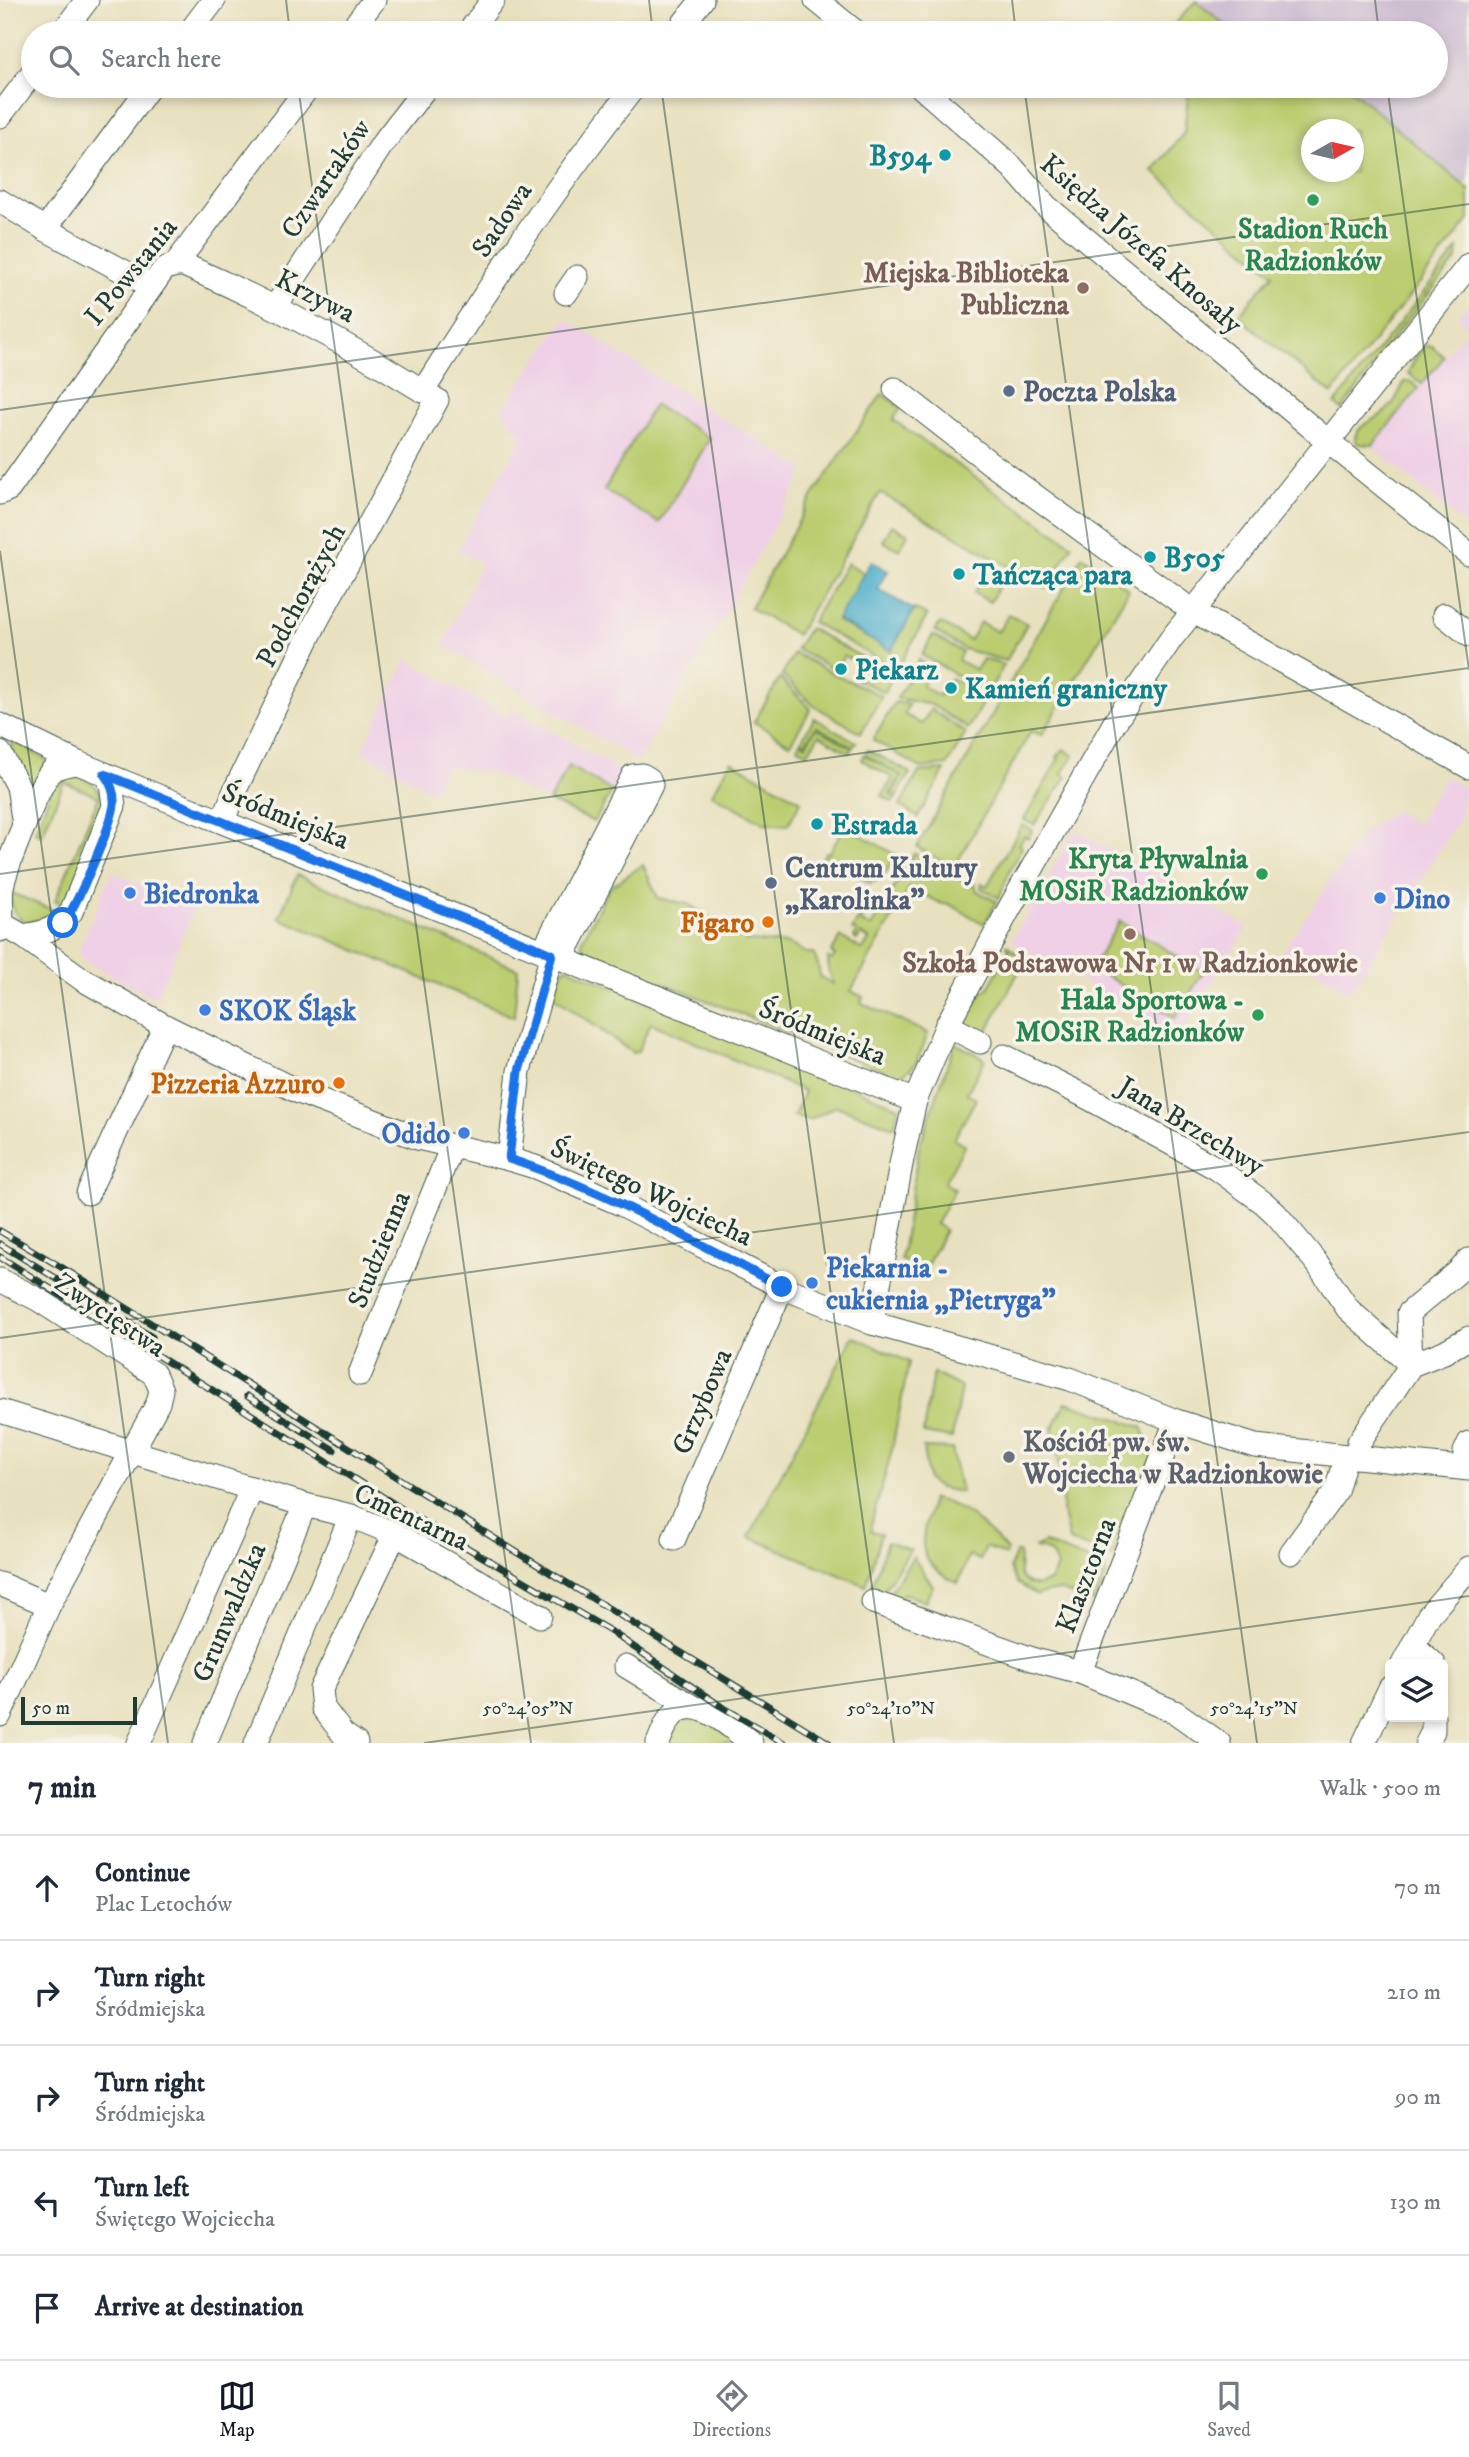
<!DOCTYPE html>
<html lang="en">
<head>
<meta charset="utf-8">
<style>
	:root { --surface:#fff; --page:#f2f2f3; --text:#1f2937; --muted:#747a83; --line:#e0e1e3; --accent:#111827 }
	body { margin:0; font-family:"IM FELL DW Pica",serif; background:var(--page); color:var(--text) }
	.controls { position:absolute; right:21px; bottom:21px; display:grid; overflow:hidden; border-radius:7px; box-shadow:0 4px 10px #0003 }
	.controls button { width:63px; height:63px; display:grid; place-items:center; padding:0; border:0; border-bottom:2px solid var(--line); background:var(--surface); color:var(--text); font:35px sans-serif }
	.compass { position:absolute; left:1301px; top:119px; width:63px; height:63px; border-radius:50%; background:var(--surface); box-shadow:0 4px 10px #0003; rotate:82deg }
	.scale { position:absolute; left:21px; bottom:18px; width:116px; box-sizing:border-box; padding-left:7px; border:4px solid #1f3d34; border-top:0; font-size:19px; line-height:24px; white-space:nowrap; color:#1f3d34; -webkit-text-stroke:5px #f7f3e8; paint-order:stroke }
	.stop { position:absolute; width:21px; height:21px; margin:-16px; border:5px solid #1a73e8; border-radius:50%; background:#fff }
	.stop.end { background:#1a73e8; border-color:#fff; box-shadow:0 2px 7px #0008 }
	.list { margin:0; padding:0; list-style:none }
	h2 { display:flex; justify-content:space-between; align-items:center; height:91px; margin:0; padding:0 28px; font-size:30px }
	h2 small { font-size:23px; font-weight:400; color:var(--muted) }
	.list li { display:grid; grid-template-columns:46px 1fr auto; gap:21px; align-items:center; box-sizing:border-box; height:105px; padding:0 28px; border-top:2px solid var(--line) }
	.list b { display:block; font-size:26px; white-space:nowrap }
	.list p { margin:0; font-size:23px; white-space:nowrap; color:var(--muted) }
	.list em { font-size:23px; font-style:normal; color:var(--muted) }
	.icon { flex:none; width:38px; height:38px; fill:none; stroke:currentColor; stroke-width:2; stroke-linecap:round; stroke-linejoin:round }
	.map { position:relative; flex:none; width:1469px; height:1743px; overflow:hidden }
	.search { position:absolute; background:var(--surface); box-shadow:0 4px 10px #0003; left:21px; right:21px; top:21px; height:77px; display:flex; align-items:center; gap:18px; box-sizing:border-box; padding:0 24px; border-radius:38px; color:var(--muted); font-size:26px }
	.sheet { height:616px; background:var(--surface) }
	nav { display:flex; justify-content:space-around; align-items:center; box-sizing:border-box; height:98px; border-top:2px solid var(--line); background:var(--surface); font-size:19px; color:var(--muted) }
	nav a { display:grid; justify-items:center; gap:4px }
	nav .on { color:var(--accent) }
	.map>svg:first-child { display:block }
	.built { fill:#efd0e6 }
	.industrial { fill:#cdbed2 }
	.green { fill:#bbcd70; stroke:#6d8552; stroke-width:2; fill-rule:evenodd }
	.water { fill:#4badcb; stroke:#357580; stroke-width:2 }
	.lines { fill:none; stroke-linecap:round; stroke-linejoin:round }
	.minor-casing { stroke:#3d5649; stroke-width:25 }
	.minor { stroke:#fff; stroke-width:23 }
	.rail-casing { stroke:#1f3d34; stroke-width:7 }
	.rail { stroke:#f7f3e8; stroke-width:4.5; stroke-dasharray:13; stroke-linecap:butt }
	.route { stroke:#1a73e8; stroke-width:9 }
	.ticks { fill:none; stroke:#1f3d34; stroke-width:2; stroke-opacity:0.45 }
	.culture-dot { fill:#0f9aa8; stroke:#f7f3e8; stroke-width:2.5 }
	.leisure-dot { fill:#2e9e5b; stroke:#f7f3e8; stroke-width:2.5 }
	.education-dot { fill:#8d6e63; stroke:#f7f3e8; stroke-width:2.5 }
	.service-dot { fill:#5c6f8a; stroke:#f7f3e8; stroke-width:2.5 }
	.shop-dot { fill:#3f7fe0; stroke:#f7f3e8; stroke-width:2.5 }
	.food-dot { fill:#e8710a; stroke:#f7f3e8; stroke-width:2.5 }
	.worship-dot { fill:#6b7280; stroke:#f7f3e8; stroke-width:2.5 }
	.labels { text-anchor:middle; stroke-width:7; stroke-linejoin:round; paint-order:stroke }
	.culture-label { font-size:28px; font-weight:bold; fill:#0d838f; stroke:#f7f3e8; text-anchor:start }
	.street-label { font-size:28px; fill:#1f3d34; stroke:#f7f3e8 }
	.leisure-label { font-size:28px; font-weight:bold; fill:#27864d; stroke:#f7f3e8; text-anchor:end }
	.education-label { font-size:28px; font-weight:bold; fill:#785e54; stroke:#f7f3e8; text-anchor:end }
	.service-label { font-size:28px; font-weight:bold; fill:#4e5e75; stroke:#f7f3e8; text-anchor:start }
	.shop-label { font-size:28px; font-weight:bold; fill:#366cbe; stroke:#f7f3e8; text-anchor:start }
	.food-label { font-size:28px; font-weight:bold; fill:#c56008; stroke:#f7f3e8; text-anchor:end }
	.worship-label { font-size:28px; font-weight:bold; fill:#5b616d; stroke:#f7f3e8; text-anchor:start }
	.ticks-label { font-size:18px; text-anchor:middle; fill:#1f3d34; stroke:#f7f3e8; stroke-width:7; stroke-linejoin:round; paint-order:stroke }
</style>
</head>
<body>
<div class="map">
<svg width="1469" height="1743" viewBox="0 0 1469 1743">
	<rect width="100%" height="100%" fill="#f7f3e8"/>
	<filter id="ink" filterUnits="userSpaceOnUse"><feTurbulence type="fractalNoise" baseFrequency=".0143" numOctaves="2"/><feDisplacementMap in="SourceGraphic" scale="14" xChannelSelector="R" yChannelSelector="G"/><feConvolveMatrix kernelMatrix="1 2 1 2 8 2 1 2 1" color-interpolation-filters="sRGB"/></filter>
	<filter id="wash" filterUnits="userSpaceOnUse"><feTurbulence type="fractalNoise" baseFrequency=".00686" numOctaves="4" result="noise"/><feDisplacementMap in="SourceGraphic" scale="28" xChannelSelector="R" yChannelSelector="G"/><feGaussianBlur stdDeviation="1.57" result="paint"/><feColorMatrix in="noise" values="0 0 0 0 0 0 0 0 0 0 0 0 0 0 0 0 0 1.4 0 .05"/><feComposite in="paint" operator="in"/></filter>
	<g filter="url(#wash)">
		<rect width="100%" height="100%" fill="#e8e1bf"/>
		<g class="built">
			<path d="M1469,303V529L1371,446L1468,328L1457,317Z"/>
			<path d="M565,319L805,470L734,598L638,761L443,645L481,564L458,549L522,438L502,409Z"/>
			<path d="M407,659L507,717L512,709L623,772L594,822L490,772L445,766L433,792L361,751Z"/>
			<path d="M1445,776L1465,789L1461,816L1350,992L1283,950L1366,829L1395,811L1417,824Z"/>
			<path d="M1075,830L1248,927L1178,1037L1011,941Z"/>
			<path d="M112,872L194,908L156,999L84,961L81,957L80,946Z"/>
		</g>
		<path class="industrial" d="M1197,0H1469V180L1464,185L1347,86H1436V33H1286L1282,29L1278,33H1235Z"/>
		<g class="green">
			<path d="M1196,1L1235,33H1166Z"/>
			<path d="M1177,86H1347L1469,190V220L1332,394L1238,316L1273,274L1153,171L1184,133L1188,95ZM1312,130H1354V172H1312Z"/>
			<path d="M1458,249L1457,259L1396,334L1342,410L1335,404Z"/>
			<path d="M1427,345L1432,346L1444,357L1422,384L1408,373L1417,355Z"/>
			<path d="M1410,381L1419,388L1373,445L1359,444L1355,441C1354,425 1376,420 1386,411C1395,403 1400,392 1404,382Z"/>
			<path d="M882,394L901,408L893,420L1072,545L1047,588L880,493L797,635L750,608L814,494Z"/>
			<path d="M654,405L710,438L659,523L604,490Z"/>
			<path d="M892,525L908,534L899,550L883,541Z"/>
			<path d="M1082,556L1129,590L1042,735L1031,731L954,868L917,847Z"/>
			<path d="M847,563L864,573L837,621L891,651L915,609L927,616L897,670L812,622Z"/>
			<path d="M983,577L999,586L990,602L974,593Z"/>
			<path d="M1009,614L1027,624L1006,661L964,649L935,631L940,623L970,640L980,622L998,632Z"/>
			<path d="M809,628L894,675L884,692L856,679L862,666L844,656L835,670L796,649Z"/>
			<path d="M933,635L962,652L958,660L976,670L983,659L1004,665L988,693L922,655Z"/>
			<path d="M794,653L834,674L882,696L861,733L813,705L782,675Z"/>
			<path d="M919,660L932,668L922,686L939,696L951,678L985,698L968,729L932,705L897,698Z"/>
			<path d="M780,678L811,709L790,744L754,722Z"/>
			<path d="M895,702L909,704L904,714L922,724L931,709L966,733L947,765L921,768L873,740Z"/>
			<path d="M814,718L856,742L853,747L816,726L805,743L801,741Z"/>
			<path d="M816,728L852,748L849,753L819,735L808,753L797,747L800,742L806,745Z"/>
			<path d="M17,743L49,761L31,789L9,752L13,744Z"/>
			<path d="M1064,749L1074,756L1062,773L1067,777L1034,825L1024,820L1059,758L1057,757Z"/>
			<path d="M868,750L910,773L897,796L892,793L902,776L865,754Z"/>
			<path d="M864,755L901,776L890,794L896,798L893,802L882,796L893,778L862,760Z"/>
			<path d="M731,761L801,801L788,825L764,823L712,794Z"/>
			<path d="M569,766L612,791L594,822L549,801Z"/>
			<path d="M945,770L918,817L900,806L919,772Z"/>
			<path d="M63,775C89,777 99,783 106,809L66,905L55,901L99,797L64,782L42,835L35,832L52,788Z"/>
			<path d="M1022,825L1032,830L1028,838L1024,836L1019,845L1022,847L1011,868L999,898L981,888L982,883L987,886Z"/>
			<path d="M845,826L896,855C889,867 884,880 870,883L823,857L826,852L829,853Z"/>
			<path d="M914,853L973,886L975,884L977,891L997,902L984,924L949,904H942L910,887L851,991L863,997L861,1003L928,1033C921,1050 917,1073 896,1076L583,951L582,940L610,887L643,865L658,898L688,904L747,941L789,944L806,953H813L818,964L820,977L834,984L828,969V958L832,960L835,955L831,953L841,937L863,950L869,939L861,934L857,940L854,938L857,932L852,930L865,908L869,906L861,922L871,927Z"/>
			<path d="M297,875L518,969L514,1017L279,918Z"/>
			<path d="M9,892L60,913C33,924 13,930 9,892Z"/>
			<path d="M1120,921L1203,972L1175,1018L1092,967Z"/>
			<path d="M1007,945L1025,960L984,1037L964,1025L982,991L987,990L1009,951Z"/>
			<path d="M566,967L899,1107L894,1127L836,1106L810,1120L794,1116L804,1091L651,1023L638,1051L633,1053L556,998L553,994C556,983 558,975 566,967Z"/>
			<path d="M955,1043L985,1059L967,1093L976,1099L954,1139L965,1145L944,1183L955,1189L936,1224L945,1230L926,1267L901,1260L919,1147Z"/>
			<path d="M853,1336L909,1362L891,1454L871,1525V1531L881,1534L866,1586L749,1537Z"/>
			<path d="M933,1373L961,1387L952,1438L923,1433Z"/>
			<path d="M1066,1402L1142,1427L1154,1454L1112,1557L1069,1541L1062,1509L1063,1480L1052,1430Z"/>
			<path d="M923,1448L952,1449L961,1492L939,1488L928,1480Z"/>
			<path d="M932,1499C964,1503 986,1529 1007,1550L1005,1555L986,1547L980,1560L969,1556L958,1583C912,1561 921,1541 932,1499Z"/>
			<path d="M887,1542L910,1550L882,1593L871,1588Z"/>
			<path d="M1044,1543L1104,1566L1106,1576L1094,1602L1058,1590L1037,1595L1017,1583L1010,1568L1016,1552L1020,1553C1020,1571 1014,1580 1037,1586L1050,1581L1057,1567C1053,1554 1048,1548 1034,1548Z"/>
			<path d="M913,1557L933,1586L925,1602L904,1593L900,1600L888,1595Z"/>
			<path d="M696,1711L738,1743H666L675,1721Z"/>
		</g>
		<path class="water" d="M871,561L888,571L878,589L914,610L891,651L837,620Z"/>
	</g>
	<g filter="url(#ink)">
		<g class="lines">
			<defs>
				<g id="minor">
					<path d="M816,0L857,33"/>
					<path d="M62,33L87,0"/>
					<path d="M189,33L214,0"/>
					<path d="M349,33L374,0"/>
					<path d="M468,33L493,0"/>
					<path d="M676,33L702,0"/>
					<path d="M920,86L1012,167L1046,206L1335,447L1469,554"/>
					<path d="M0,116L33,72"/>
					<path d="M0,201L45,229L151,286"/>
					<path d="M45,229L150,86"/>
					<path d="M175,265H184C269,302 345,342 423,391C489,286 558,183 635,86"/>
					<path d="M566,293L577,277"/>
					<path d="M276,306L383,143L427,86"/>
					<path d="M895,389L990,463L1194,612L1469,767"/>
					<path d="M0,493L9,489L164,269L175,265L309,86"/>
					<path d="M1444,615L1469,635"/>
					<path d="M0,725L78,763L158,796L915,1101"/>
					<path d="M0,753L18,786L24,825"/>
					<path d="M223,821L235,790L316,622L437,400"/>
					<path d="M0,923L23,936L82,979L165,1026L299,1092L418,1138L509,1159L535,1167L621,1204L782,1287L872,1323L1070,1379L1176,1421L1255,1446L1469,1469"/>
					<path d="M0,930C4,916 0,901 2,887C6,868 39,782 52,771C59,765 70,764 78,763"/>
					<path d="M23,936C44,933 58,929 71,912L114,806L111,783L104,774"/>
					<path d="M543,951L633,776L642,775L649,779L651,785L562,958"/>
					<path d="M947,1025L980,1042"/>
					<path d="M1004,1056L1083,1095L1216,1168L1264,1203L1276,1214L1317,1263L1348,1309L1411,1365"/>
					<path d="M509,1159L519,1071L552,954"/>
					<path d="M88,1193L165,1026"/>
					<path d="M0,1280L39,1300L154,1374L161,1390L158,1403L49,1605L0,1715"/>
					<path d="M872,1323L902,1159L915,1101L947,1025L1008,911L1115,722L1171,639L1469,265"/>
					<path d="M1411,1365L1409,1313L1459,1271L1469,1260"/>
					<path d="M360,1374L452,1146"/>
					<path d="M0,1411L305,1505L351,1516L395,1534L540,1616"/>
					<path d="M1357,1457L1359,1442L1411,1365L1444,1352L1469,1338"/>
					<path d="M1464,1468L1465,1452L1469,1443"/>
					<path d="M674,1539L782,1287"/>
					<path d="M1291,1553L1336,1491L1346,1456"/>
					<path d="M0,1584L49,1605"/>
					<path d="M873,1602L1035,1660L1080,1672L1175,1712L1219,1743"/>
					<path d="M1413,1645L1434,1664"/>
					<path d="M1403,1664L1429,1615L1469,1568"/>
					<path d="M626,1666L691,1706"/>
					<path d="M1080,1672L1176,1421"/>
					<path d="M139,1743L252,1488"/>
					<path d="M205,1743L305,1505"/>
					<path d="M256,1743L351,1516"/>
					<path d="M356,1743L343,1734L323,1708L321,1689L395,1534"/>
					<path d="M658,1743C662,1734 666,1721 674,1714C697,1693 733,1729 751,1743"/>
					<path d="M1364,1743L1390,1688"/>
					<path d="M1427,1743L1433,1731V1717"/>
				</g>
			</defs>
			<use href="#minor" class="minor-casing"/>
			<use href="#minor" class="minor"/>
			<defs>
				<g id="rail">
					<path d="M0,1231L61,1267L513,1550L829,1743"/>
					<path d="M0,1244L152,1337"/>
					<path d="M0,1257L418,1519L610,1631L719,1705L784,1743"/>
					<path d="M247,1396L334,1450"/>
				</g>
			</defs>
			<use href="#rail" class="rail-casing"/>
			<use href="#rail" class="rail"/>
		</g>
	</g>
	<g class="lines" filter="url(#ink)">
		<path class="route" d="M63,923C77,906 111,826 114,805C115,793 111,783 104,774L552,954L519,1071L509,1159C605,1190 693,1241 782,1287"/>
	</g>
	<path class="ticks" d="M286,0L290,33M649,0L653,33M1012,0L1016,33M1375,0L1379,33M298,86L531,1743M661,86L894,1743M1024,86L1257,1743M1387,86L1469,670M0,410L1469,204M0,551L168,1743M0,874L1469,668M0,1338L1469,1132M424,1743L1469,1596"/>
	<g class="culture-dot">
		<circle cx="945" cy="155" r="7"/>
		<circle cx="1150" cy="557" r="7"/>
		<circle cx="959" cy="574" r="7"/>
		<circle cx="841" cy="669" r="7"/>
		<circle cx="951" cy="688" r="7"/>
		<circle cx="817" cy="824" r="7"/>
	</g>
	<g class="leisure-dot">
		<circle cx="1313" cy="200" r="7"/>
		<circle cx="1262" cy="874" r="7"/>
		<circle cx="1258" cy="1015" r="7"/>
	</g>
	<g class="education-dot">
		<circle cx="1083" cy="288" r="7"/>
		<circle cx="1130" cy="934" r="7"/>
	</g>
	<g class="service-dot">
		<circle cx="1009" cy="391" r="7"/>
		<circle cx="771" cy="883" r="7"/>
	</g>
	<g class="shop-dot">
		<circle cx="130" cy="893" r="7"/>
		<circle cx="1380" cy="898" r="7"/>
		<circle cx="205" cy="1010" r="7"/>
		<circle cx="464" cy="1133" r="7"/>
		<circle cx="812" cy="1283" r="7"/>
	</g>
	<g class="food-dot">
		<circle cx="768" cy="922" r="7"/>
		<circle cx="339" cy="1083" r="7"/>
	</g>
	<circle class="worship-dot" cx="1009" cy="1457" r="7"/>
	<g class="labels">
		<g class="culture-label">
			<text x="931" y="165" text-anchor="end">B594</text>
			<text x="1164" y="567">B505</text>
			<text x="973" y="584">Tańcząca para</text>
			<text x="855" y="679">Piekarz</text>
			<text x="965" y="698">Kamień graniczny</text>
			<text x="831" y="834">Estrada</text>
		</g>
		<g class="street-label">
			<text transform="translate(325 178) rotate(-56)" y="10">Czwartaków</text>
			<text transform="translate(501 219) rotate(-56)" y="10">Sadowa</text>
			<text transform="translate(1142 243) rotate(41)" y="10">Księdza Józefa Knosały</text>
			<text transform="translate(130 271) rotate(-51)" y="10">I Powstania</text>
			<text transform="translate(316 295) rotate(27)" y="10">Krzywa</text>
			<text transform="translate(300 595) rotate(-62)" y="10">Podchorążych</text>
			<text transform="translate(286 815) rotate(22)" y="10">Śródmiejska</text>
			<text transform="translate(823 1031) rotate(22)" y="10">Śródmiejska</text>
			<text transform="translate(1192 1125) rotate(31)" y="10">Jana Brzechwy</text>
			<text transform="translate(652 1191) rotate(25)" y="10">Świętego Wojciecha</text>
			<text transform="translate(378 1249) rotate(-68)" y="10">Studzienna</text>
			<text transform="translate(111 1314) rotate(34)" y="10">Zwycięstwa</text>
			<text transform="translate(701 1401) rotate(-67)" y="10">Grzybowa</text>
			<text transform="translate(412 1516) rotate(25)" y="10">Cmentarna</text>
			<text transform="translate(1085 1575) rotate(-69)" y="10">Klasztorna</text>
			<text transform="translate(228 1612) rotate(-67)" y="10">Grunwaldzka</text>
		</g>
		<g class="leisure-label">
			<text x="1313" y="238" text-anchor="middle">Stadion Ruch<tspan x="1313" dy="32">Radzionków</tspan></text>
			<text x="1248" y="868">Kryta Pływalnia<tspan x="1248" dy="32">MOSiR Radzionków</tspan></text>
			<text x="1244" y="1009">Hala Sportowa -<tspan x="1244" dy="32">MOSiR Radzionków</tspan></text>
		</g>
		<g class="education-label">
			<text x="1069" y="282">Miejska Biblioteka<tspan x="1069" dy="32">Publiczna</tspan></text>
			<text x="1130" y="972" text-anchor="middle">Szkoła Podstawowa Nr 1 w Radzionkowie</text>
		</g>
		<g class="service-label">
			<text x="1023" y="401">Poczta Polska</text>
			<text x="785" y="877">Centrum Kultury<tspan x="785" dy="32">„Karolinka”</tspan></text>
		</g>
		<g class="shop-label">
			<text x="144" y="903">Biedronka</text>
			<text x="1394" y="908">Dino</text>
			<text x="219" y="1020">SKOK Śląsk</text>
			<text x="450" y="1143" text-anchor="end">Odido</text>
			<text x="826" y="1277">Piekarnia -<tspan x="826" dy="32">cukiernia „Pietryga”</tspan></text>
		</g>
		<g class="food-label">
			<text x="754" y="932">Figaro</text>
			<text x="325" y="1093">Pizzeria Azzuro</text>
		</g>
		<g class="worship-label">
			<text x="1023" y="1451">Kościół pw. św.<tspan x="1023" dy="32">Wojciecha w Radzionkowie</tspan></text>
		</g>
	</g>
	<g class="ticks-label">
		<text x="528" y="1714">50°24'05"N</text>
		<text x="891" y="1714">50°24'10"N</text>
		<text x="1254" y="1714">50°24'15"N</text>
	</g>
</svg>
<div class="controls">
<button><svg class="icon" aria-label="layers" viewBox="0 0 24 24"><path d="M12 4l9 5-9 5-9-5zM3 14l9 5 9-5"/></svg></button>
</div>
<svg class="compass" viewBox="-18 -18 36 36"><path d="M0-13l5 13h-10z" fill="#e53935"/><path d="M0 13l5-13h-10z" fill="#747a83"/></svg>
<div class="scale">50 m</div>
<div class="stop" style="left:63px;top:923px"></div>
<div class="stop end" style="left:782px;top:1287px"></div>
<div class="search"><svg class="icon" aria-label="search" viewBox="0 0 24 24"><circle cx="10" cy="10" r="6"/><path d="M15 15l6 6"/></svg>Search here</div>
</div>
<section class="sheet">
<h2>7 min<small>Walk · 500 m</small></h2>
<ul class="list">
<li><svg class="icon" aria-label="ahead" viewBox="0 0 24 24"><path d="M12 20V5M6 11l6-6 6 6"/></svg><div><b>Continue</b><p>Plac Letochów</p></div><em>70 m</em></li>
<li><svg class="icon" aria-label="right" viewBox="0 0 24 24"><path d="M7 20v-9h11M14 6l5 5-5 5"/></svg><div><b>Turn right</b><p>Śródmiejska</p></div><em>210 m</em></li>
<li><svg class="icon" aria-label="right" viewBox="0 0 24 24"><path d="M7 20v-9h11M14 6l5 5-5 5"/></svg><div><b>Turn right</b><p>Śródmiejska</p></div><em>90 m</em></li>
<li><svg class="icon" aria-label="left" viewBox="0 0 24 24"><path d="M17 20v-9H6M10 6l-5 5 5 5"/></svg><div><b>Turn left</b><p>Świętego Wojciecha</p></div><em>130 m</em></li>
<li><svg class="icon" aria-label="arrive" viewBox="0 0 24 24"><path d="M6 21V4h12l-3 4 3 4H6"/></svg><div><b>Arrive at destination</b></div></li>
</ul>
</section>
<nav>
<a class="on"><svg class="icon" aria-label="map" viewBox="0 0 24 24"><path d="M3 6l6-2 6 2 6-2v14l-6 2-6-2-6 2zM9 4v14M15 6v14"/></svg>Map</a>
<a><svg class="icon" aria-label="directions" viewBox="0 0 24 24"><path d="M12 3l9 9-9 9-9-9zM9 14v-3h6M13 9l2 2-2 2"/></svg>Directions</a>
<a><svg class="icon" aria-label="saved" viewBox="0 0 24 24"><path d="M7 4h10v16l-5-4-5 4z"/></svg>Saved</a>
</nav>
</body>
</html>
